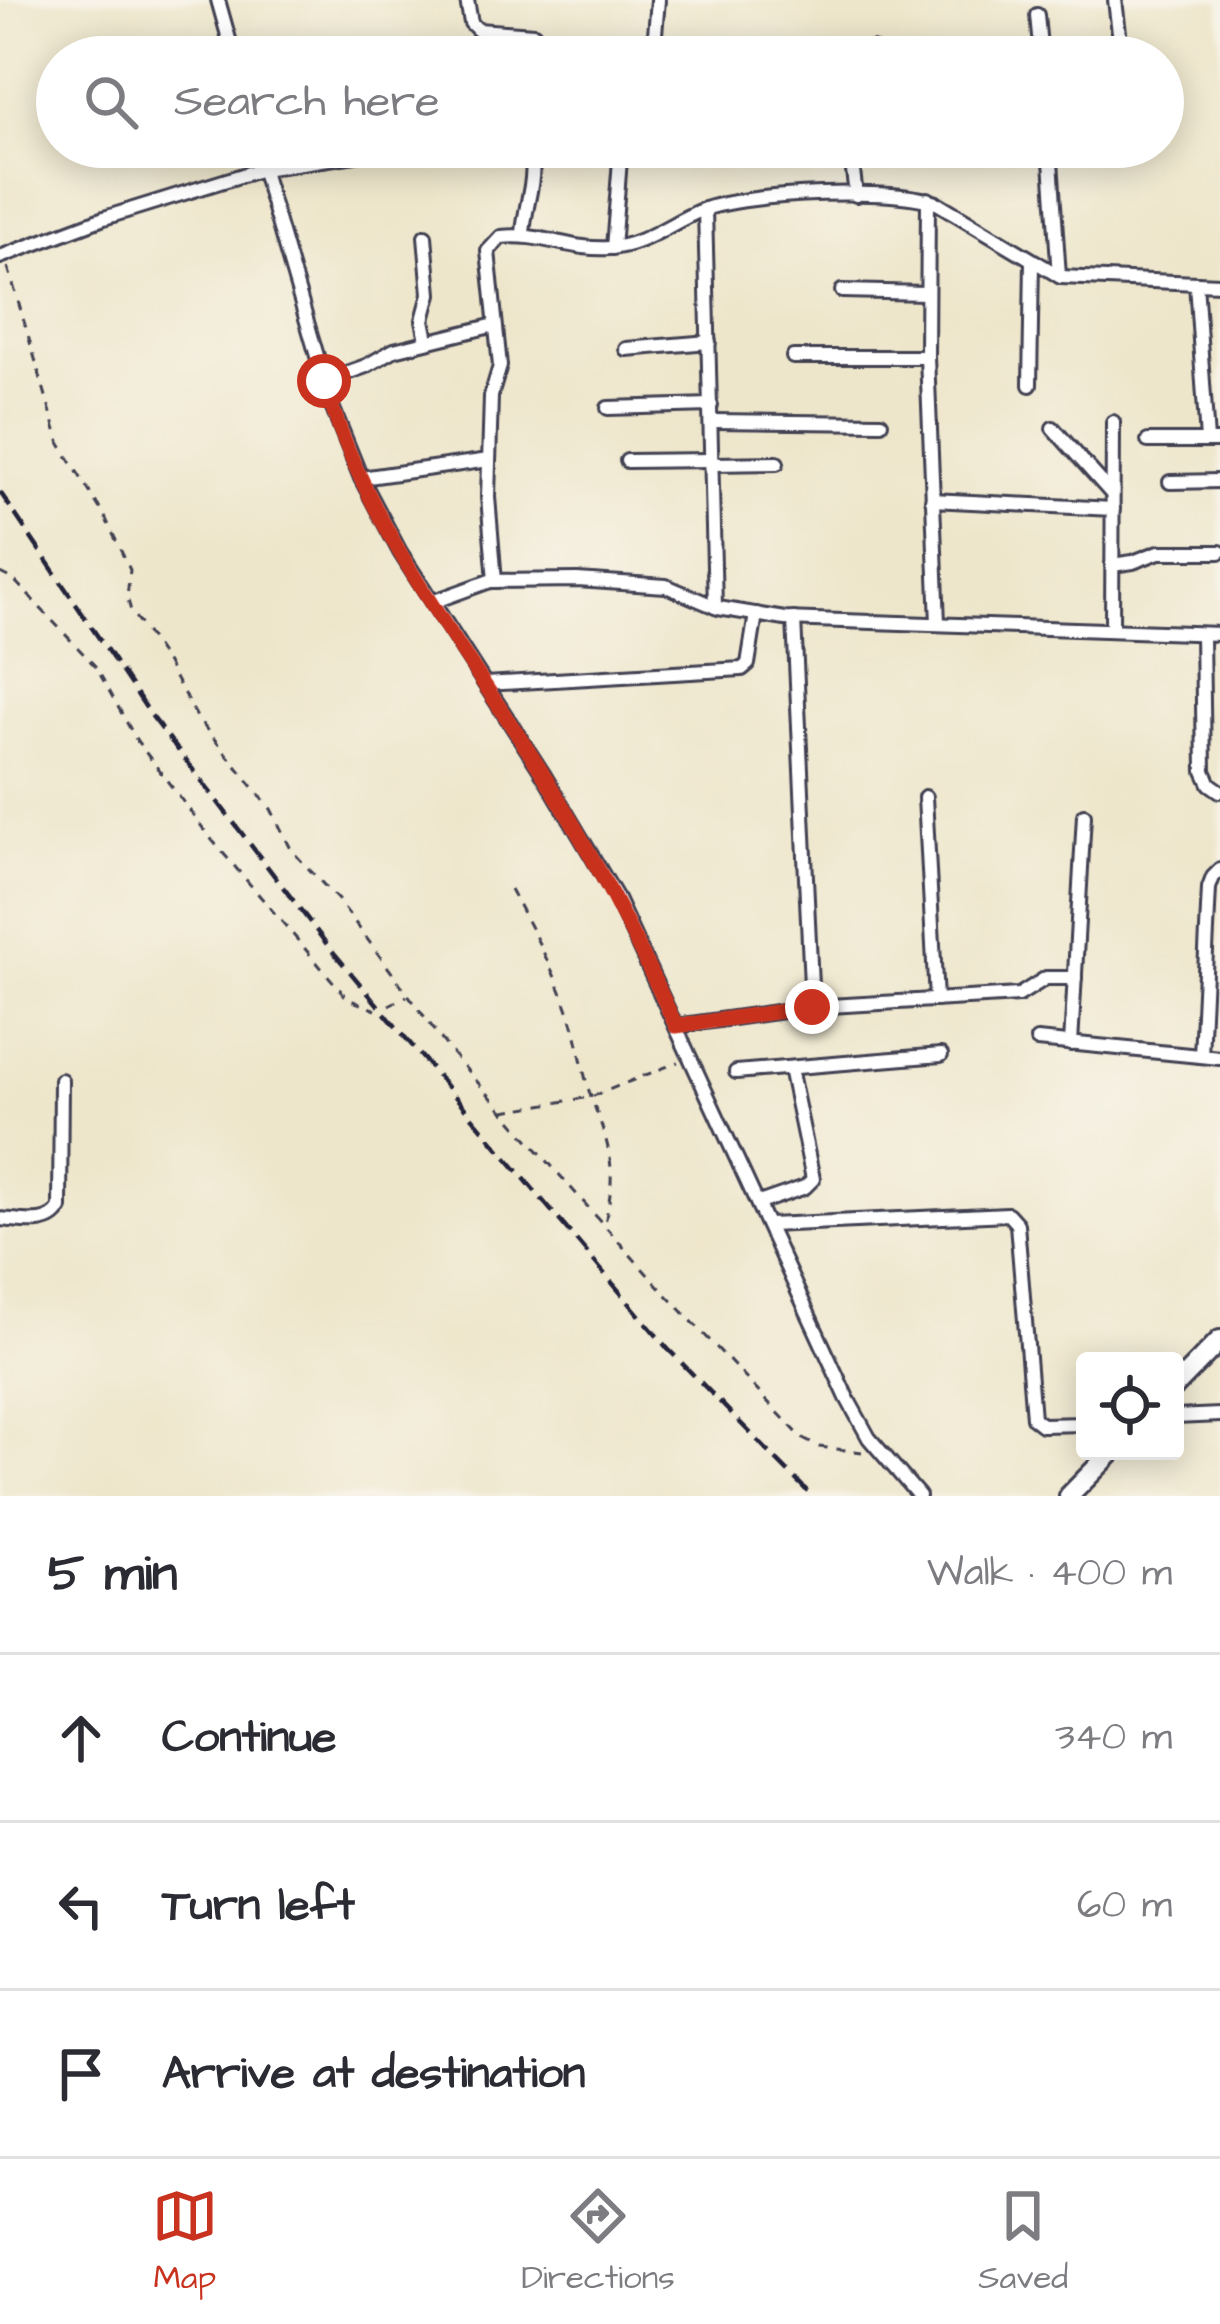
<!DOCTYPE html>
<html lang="en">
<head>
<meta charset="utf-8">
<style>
	:root { --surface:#fff; --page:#f2f2f3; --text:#2b2b33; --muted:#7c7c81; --line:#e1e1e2; --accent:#c8321e }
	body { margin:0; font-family:"Architects Daughter",sans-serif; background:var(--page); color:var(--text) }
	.controls { position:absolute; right:36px; bottom:36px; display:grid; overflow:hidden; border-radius:12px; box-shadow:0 6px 30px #0003 }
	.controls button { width:108px; height:108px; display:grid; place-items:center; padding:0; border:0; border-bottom:3px solid var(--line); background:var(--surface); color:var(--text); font:60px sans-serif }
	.stop { position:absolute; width:36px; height:36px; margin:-27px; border:9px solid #c8321e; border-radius:50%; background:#fff }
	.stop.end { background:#c8321e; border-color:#fff; box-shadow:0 3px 12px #0008 }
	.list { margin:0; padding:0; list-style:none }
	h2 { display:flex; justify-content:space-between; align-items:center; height:156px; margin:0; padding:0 48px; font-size:51px }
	h2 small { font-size:39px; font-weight:400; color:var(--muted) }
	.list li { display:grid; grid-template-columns:78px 1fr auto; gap:36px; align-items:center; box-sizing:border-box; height:168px; padding:0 48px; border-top:3px solid var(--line) }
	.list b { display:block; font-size:45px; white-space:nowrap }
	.list em { font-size:39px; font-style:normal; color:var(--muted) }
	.icon { flex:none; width:66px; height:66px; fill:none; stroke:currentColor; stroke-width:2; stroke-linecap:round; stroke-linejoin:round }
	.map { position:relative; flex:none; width:1220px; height:1496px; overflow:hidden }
	.search { position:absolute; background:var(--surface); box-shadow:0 6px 30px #0003; left:36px; right:36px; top:36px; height:132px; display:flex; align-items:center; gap:30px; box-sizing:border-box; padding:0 42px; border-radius:66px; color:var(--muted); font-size:45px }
	.sheet { height:660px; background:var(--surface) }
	nav { display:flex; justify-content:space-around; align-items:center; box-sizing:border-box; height:168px; border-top:3px solid var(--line); background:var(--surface); font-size:33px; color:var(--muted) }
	nav a { display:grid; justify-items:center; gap:6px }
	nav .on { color:var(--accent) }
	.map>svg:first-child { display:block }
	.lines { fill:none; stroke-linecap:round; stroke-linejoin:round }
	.minor-casing { stroke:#413f51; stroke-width:18 }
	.secondary-casing { stroke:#413f51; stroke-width:24 }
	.path { stroke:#413f51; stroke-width:3; stroke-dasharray:9 9; stroke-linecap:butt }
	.minor { stroke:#fff; stroke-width:12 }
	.secondary { stroke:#fff; stroke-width:18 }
	.rail { stroke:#22223b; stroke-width:4.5; stroke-dasharray:18 9; stroke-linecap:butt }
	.route { stroke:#c8321e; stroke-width:15 }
</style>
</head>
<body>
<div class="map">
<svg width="1220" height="1496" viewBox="0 0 1220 1496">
	<rect width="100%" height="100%" fill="#f7f3e8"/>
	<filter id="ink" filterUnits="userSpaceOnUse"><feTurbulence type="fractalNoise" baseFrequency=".00833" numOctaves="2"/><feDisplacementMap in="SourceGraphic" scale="24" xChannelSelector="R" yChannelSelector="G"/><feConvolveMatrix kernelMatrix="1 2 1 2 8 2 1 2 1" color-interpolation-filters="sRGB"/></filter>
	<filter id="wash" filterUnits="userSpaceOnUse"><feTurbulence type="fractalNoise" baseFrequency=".004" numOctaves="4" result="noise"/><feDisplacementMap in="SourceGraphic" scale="48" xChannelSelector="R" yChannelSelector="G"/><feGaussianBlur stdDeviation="2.7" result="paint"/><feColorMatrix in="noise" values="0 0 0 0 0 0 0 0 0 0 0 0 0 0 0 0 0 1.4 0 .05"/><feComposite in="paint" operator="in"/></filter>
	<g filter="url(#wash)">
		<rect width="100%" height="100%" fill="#eee6cb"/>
	</g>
	<g filter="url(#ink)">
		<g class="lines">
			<defs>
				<g id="minor">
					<path d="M218,0L234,57"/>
					<path d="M467,0L471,23L478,30L534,34L535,57"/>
					<path d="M1115,0L1122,57"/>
					<path d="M1037,15L1041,57"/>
					<path d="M653,57L658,0"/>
					<path d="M750,57H763"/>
					<path d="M855,57L872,49"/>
					<path d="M256,147L331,404L361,478L400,552L545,777L615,895L847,1398L869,1438L919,1496"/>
					<path d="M850,147L856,195"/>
					<path d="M1050,147L1059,276"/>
					<path d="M928,199L927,357L938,623"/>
					<path d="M705,209L715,607"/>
					<path d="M523,234C525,202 538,178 530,147"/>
					<path d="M425,236L430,294L423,320L427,340"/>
					<path d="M613,248L621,147"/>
					<path d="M0,257L104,218L262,169L355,155"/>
					<path d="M1196,283L1207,440"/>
					<path d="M842,291L926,293"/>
					<path d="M626,349L709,342"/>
					<path d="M793,357H927"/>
					<path d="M324,381L366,366L394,350L495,325"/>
					<path d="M1030,385L1032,261"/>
					<path d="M608,408L711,405"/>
					<path d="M711,421L881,423"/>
					<path d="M1053,428L1112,494"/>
					<path d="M1148,441H1220"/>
					<path d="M627,461L712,460"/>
					<path d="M712,464L777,463"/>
					<path d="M361,478L489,460"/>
					<path d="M1170,482L1220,481"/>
					<path d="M932,500L1113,509"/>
					<path d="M1112,565L1133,562L1159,552H1220"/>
					<path d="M495,581L488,497L491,396L500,366L488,251L501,237C539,232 572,251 609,248C644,246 671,222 702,210C745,193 899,186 939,204L1061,277L1220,284"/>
					<path d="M432,602L490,581L577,580L666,586L718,608L785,619L1220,634"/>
					<path d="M794,619L812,1007"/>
					<path d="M1112,630L1113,422"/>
					<path d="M1202,634L1204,771L1210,784L1220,791"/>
					<path d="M485,684L742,669L748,664L756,614"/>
					<path d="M925,797L936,1000"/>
					<path d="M676,1026L812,1007L1019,995L1046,978H1075"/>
					<path d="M1037,1040L1220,1058"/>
					<path d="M1071,1044L1084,815"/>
					<path d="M1201,1056L1209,888L1213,877L1220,870"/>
					<path d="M736,1072L941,1055"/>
					<path d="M759,1203L805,1187L813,1179L790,1068"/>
					<path d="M0,1219C20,1220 49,1228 60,1208L61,1080"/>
					<path d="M769,1225L1008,1214L1017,1224L1033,1418L1042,1425L1085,1424"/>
					<path d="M1175,1417L1220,1415"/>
				</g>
				<g id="secondary">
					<path d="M1175,1386L1220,1340"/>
					<path d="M1069,1496L1113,1451"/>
				</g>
			</defs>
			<use href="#minor" class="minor-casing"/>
			<use href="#secondary" class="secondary-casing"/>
			<g class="path">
				<path d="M8,267L60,444L105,517L130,570L127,597L131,611L165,660L198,719L271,809L292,851L339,901L450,1051L649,1276L803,1439L819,1447L862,1452"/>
				<path d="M0,573L14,580L96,667L137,741L212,840L348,999L376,1010"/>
				<path d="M510,889C534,933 558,977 573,1025C580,1049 583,1074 591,1097C611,1150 617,1167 605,1223"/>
				<path d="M389,1005L407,996"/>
				<path d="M504,1111L591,1097L678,1062"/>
			</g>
			<use href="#minor" class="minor"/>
			<use href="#secondary" class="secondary"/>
			<path class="rail" d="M0,492L151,715L329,947L668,1349L812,1496"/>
		</g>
	</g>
	<g class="lines" filter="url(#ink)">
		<path class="route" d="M324,381C365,526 464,648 543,774C594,855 636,939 676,1026L812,1007"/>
	</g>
</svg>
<div class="controls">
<button><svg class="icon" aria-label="locate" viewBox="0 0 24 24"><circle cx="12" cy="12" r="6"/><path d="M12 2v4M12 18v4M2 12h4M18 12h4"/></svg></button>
</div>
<div class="stop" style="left:324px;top:381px"></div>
<div class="stop end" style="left:812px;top:1007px"></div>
<div class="search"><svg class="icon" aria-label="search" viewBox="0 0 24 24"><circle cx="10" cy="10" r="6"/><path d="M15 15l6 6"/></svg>Search here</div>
</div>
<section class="sheet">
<h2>5 min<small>Walk · 400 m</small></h2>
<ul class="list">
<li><svg class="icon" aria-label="ahead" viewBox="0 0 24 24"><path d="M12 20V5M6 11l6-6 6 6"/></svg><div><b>Continue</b></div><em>340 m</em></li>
<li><svg class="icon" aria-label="left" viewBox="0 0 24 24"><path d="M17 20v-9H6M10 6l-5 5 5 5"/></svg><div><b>Turn left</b></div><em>60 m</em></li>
<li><svg class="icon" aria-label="arrive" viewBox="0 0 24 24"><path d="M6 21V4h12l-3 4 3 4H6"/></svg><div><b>Arrive at destination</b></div></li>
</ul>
</section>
<nav>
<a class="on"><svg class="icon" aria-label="map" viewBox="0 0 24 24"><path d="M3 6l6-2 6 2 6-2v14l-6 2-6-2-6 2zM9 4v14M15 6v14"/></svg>Map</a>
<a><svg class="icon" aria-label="directions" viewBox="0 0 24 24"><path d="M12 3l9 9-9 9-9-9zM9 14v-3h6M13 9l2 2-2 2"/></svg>Directions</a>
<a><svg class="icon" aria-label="saved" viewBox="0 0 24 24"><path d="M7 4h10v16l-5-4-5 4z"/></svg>Saved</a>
</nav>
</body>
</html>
